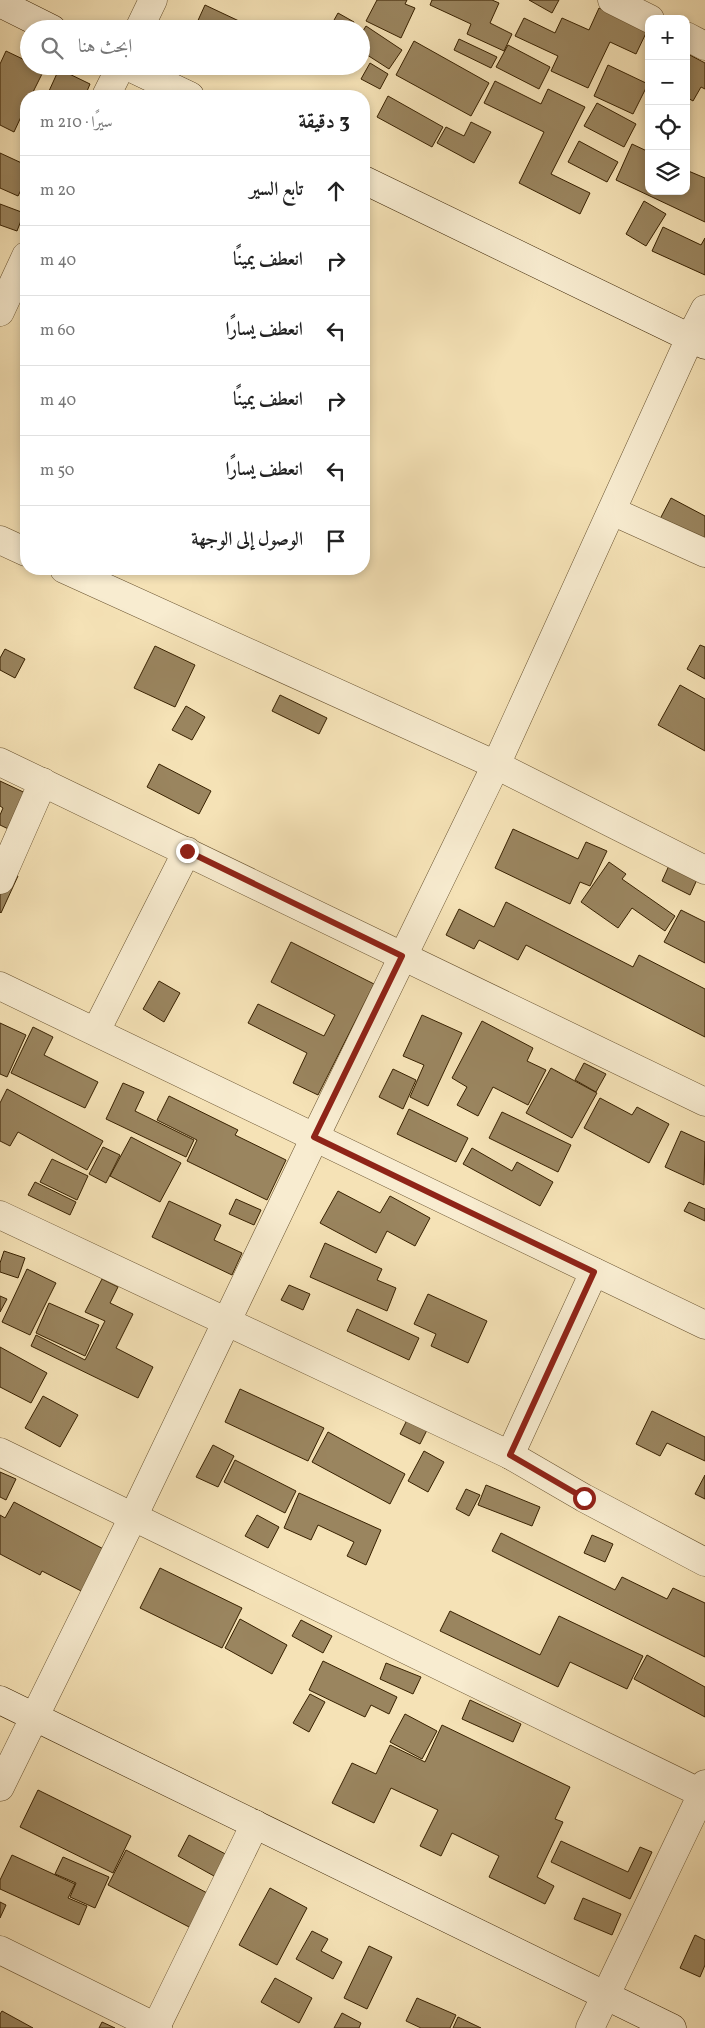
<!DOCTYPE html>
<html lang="ar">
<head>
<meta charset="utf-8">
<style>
	:root { --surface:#fff; --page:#f6f6f6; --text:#222; --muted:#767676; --line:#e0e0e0 }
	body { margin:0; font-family:Vollkorn,Amiri,serif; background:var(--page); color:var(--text); direction:rtl }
	.controls { position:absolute; right:15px; top:15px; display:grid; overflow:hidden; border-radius:10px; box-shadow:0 2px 8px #0003 }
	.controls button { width:45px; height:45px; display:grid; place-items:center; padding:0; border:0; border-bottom:1px solid var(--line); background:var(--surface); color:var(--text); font:25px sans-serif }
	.stop { position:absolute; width:15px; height:15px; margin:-11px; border:4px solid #8f2418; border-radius:50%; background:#fff }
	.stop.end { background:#8f2418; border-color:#fff; box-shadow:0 1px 5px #0008 }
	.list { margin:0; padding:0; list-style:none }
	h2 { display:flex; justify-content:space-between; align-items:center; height:65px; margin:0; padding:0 20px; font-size:21px }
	h2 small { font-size:16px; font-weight:400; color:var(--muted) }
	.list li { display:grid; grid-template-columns:32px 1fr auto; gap:15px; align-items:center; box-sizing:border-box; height:70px; padding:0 20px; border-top:1px solid var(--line) }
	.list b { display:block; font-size:19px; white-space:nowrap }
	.list em { font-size:16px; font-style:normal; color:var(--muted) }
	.icon { flex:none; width:28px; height:28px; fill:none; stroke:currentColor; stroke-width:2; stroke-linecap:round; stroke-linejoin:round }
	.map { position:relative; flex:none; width:705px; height:2028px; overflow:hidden; direction:ltr }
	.search { position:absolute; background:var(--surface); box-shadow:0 2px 8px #0003; left:20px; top:20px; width:350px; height:55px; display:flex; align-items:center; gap:12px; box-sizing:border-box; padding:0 18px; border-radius:28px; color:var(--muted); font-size:19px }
	.panel { position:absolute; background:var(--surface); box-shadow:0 2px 8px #0003; left:20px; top:90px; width:350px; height:485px; border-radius:20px; direction:rtl }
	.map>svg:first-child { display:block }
	.building { fill:#9a855f; stroke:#382100 }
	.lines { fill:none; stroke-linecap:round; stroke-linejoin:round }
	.street-casing { stroke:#67512e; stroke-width:29 }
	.secondary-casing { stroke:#382100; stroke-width:29 }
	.street { stroke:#f8ecd0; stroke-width:28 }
	.secondary { stroke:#f8ecd0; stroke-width:28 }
	.route { stroke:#8f2418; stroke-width:6 }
</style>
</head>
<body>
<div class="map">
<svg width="705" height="2028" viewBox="0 0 705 2028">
	<rect width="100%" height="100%" fill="#f5e2b6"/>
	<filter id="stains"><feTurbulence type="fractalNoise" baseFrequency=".004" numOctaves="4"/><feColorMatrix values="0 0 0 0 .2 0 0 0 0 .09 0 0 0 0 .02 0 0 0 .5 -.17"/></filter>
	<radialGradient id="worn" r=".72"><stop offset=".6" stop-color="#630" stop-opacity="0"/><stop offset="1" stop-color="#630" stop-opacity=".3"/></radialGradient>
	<g class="building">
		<path d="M377,0H407L405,4L415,8L401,38L366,21Z"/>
		<path d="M432,0H492L499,3L490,23L512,34L504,51L467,34L471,24L430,5Z"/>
		<path d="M529,0H559L552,13Z"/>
		<path d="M205,5L256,29H198L195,27Z"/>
		<path d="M599,8L647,31L636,54L610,42L588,88L551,71L558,56L515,36L524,18L555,33L562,18L589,30Z"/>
		<path d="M338,13L354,22L351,29H329Z"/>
		<path d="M366,26L402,50L389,69L361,51V34Z"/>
		<path d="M459,39L497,57L491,68L454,50Z"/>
		<path d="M414,41L489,83L471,116L396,75Z"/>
		<path d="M508,45L550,67L539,89L496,67Z"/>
		<path d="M6,51L29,62V66H37L44,70L31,96H26V106L14,132L0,125V64Z"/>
		<path d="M686,53L705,63V89L701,87L693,101L686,97Z"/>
		<path d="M370,63L388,74L380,89L361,79Z"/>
		<path d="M608,65L648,84L633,114L594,96Z"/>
		<path d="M59,69L90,84L85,96H61L49,91Z"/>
		<path d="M495,81L541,104L548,89L585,107L551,174L590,193L580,214L519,183L544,132L484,103Z"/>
		<path d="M388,96L443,127L432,147L377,117Z"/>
		<path d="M597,103L636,124L624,147L584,126Z"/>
		<path d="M471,122L491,132L474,163L437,143L446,127L464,136Z"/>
		<path d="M579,141L618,162L607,182L568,162Z"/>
		<path d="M632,144L649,152V191H686V170L705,178V222L616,180Z"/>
		<path d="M0,153L26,165V180L18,196L0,188Z"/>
		<path d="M644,201L666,214L646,246L626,234Z"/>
		<path d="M0,204L24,213L17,231L0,225Z"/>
		<path d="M663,227L701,245L705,238V275L652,251Z"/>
		<path d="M671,498L705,516V567L650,538Z"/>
		<path d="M700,645L705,647V679L687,669Z"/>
		<path d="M155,646L195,665L175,707L134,688Z"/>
		<path d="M5,649L25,659L15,678L0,670V658Z"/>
		<path d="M680,685L705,699V751L658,725Z"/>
		<path d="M280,695L327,718L319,734L272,711Z"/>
		<path d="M186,706L205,717L192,740L172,730Z"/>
		<path d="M159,764L211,791L199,814L147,787Z"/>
		<path d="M0,781L36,798L19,834L0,825V815L3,808L0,806Z"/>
		<path d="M513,829L578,859L586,842L607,851L590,886L580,882L570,904L495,868Z"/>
		<path d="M672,859L700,873L690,895L662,881Z"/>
		<path d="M609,862L626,874L622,879L675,916L665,931L632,908L618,928L581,902Z"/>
		<path d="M0,868L18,876L1,913L0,912Z"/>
		<path d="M506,902L633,967L639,955L705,989V1037L526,945L518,960L479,940L474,949L446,935L459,909L494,927Z"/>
		<path d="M681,910L705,922V963L664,942Z"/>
		<path d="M291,942L374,984L318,1095L293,1083L307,1053L248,1023L258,1004L324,1036L335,1015L271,982Z"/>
		<path d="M159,981L180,993L164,1022L143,1009Z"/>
		<path d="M422,1015L462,1033L428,1106L410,1097L424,1065L403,1056Z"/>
		<path d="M482,1021L533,1048L527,1061L546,1070L528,1105L493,1087L478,1116L457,1105L467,1087L452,1078Z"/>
		<path d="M0,1023L26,1035L7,1077L0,1074Z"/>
		<path d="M33,1027L53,1037L44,1055L98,1082L85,1108L11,1073Z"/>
		<path d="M584,1063L606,1074L596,1092L575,1080Z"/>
		<path d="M551,1068L597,1093L572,1138L526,1113Z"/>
		<path d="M393,1069L416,1080L403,1109L379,1097Z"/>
		<path d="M123,1083L144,1092L135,1111L194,1140L186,1157L106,1119Z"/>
		<path d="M7,1089L103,1141L87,1170L18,1132L10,1146L0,1141V1103Z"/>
		<path d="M169,1096L238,1130L235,1135L286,1160L267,1200L187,1161L197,1140L157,1120Z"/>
		<path d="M600,1098L632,1115L637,1107L669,1124L649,1163L584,1128Z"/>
		<path d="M409,1109L468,1138L456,1162L397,1134Z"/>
		<path d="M502,1112L571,1145L558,1172L489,1138Z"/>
		<path d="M681,1131L705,1142L704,1185L665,1167Z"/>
		<path d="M131,1137L181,1163L160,1202L110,1176Z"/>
		<path d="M103,1147L120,1155L106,1183L89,1174Z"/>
		<path d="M472,1148L512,1171L517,1162L553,1182L540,1206L463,1164Z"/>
		<path d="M52,1159L88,1176L77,1200L40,1182Z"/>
		<path d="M35,1182L76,1202L70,1215L28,1195Z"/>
		<path d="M338,1191L380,1213L390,1196L430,1218L415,1246L387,1231L376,1253L320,1223Z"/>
		<path d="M236,1199L261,1210L254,1225L229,1214Z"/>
		<path d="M169,1201L221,1225L214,1240L242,1253L232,1275L152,1237Z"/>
		<path d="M689,1202L705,1209V1221L684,1211Z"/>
		<path d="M325,1243L382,1269L377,1280L396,1288L387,1311L310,1277Z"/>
		<path d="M4,1251L25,1258L18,1278L0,1272V1263Z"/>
		<path d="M27,1269L56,1283L30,1335L2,1322Z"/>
		<path d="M102,1279L118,1287L110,1303L133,1314L116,1348L153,1367L138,1398L31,1346L36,1335L85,1360L105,1321L85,1312Z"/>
		<path d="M289,1285L310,1294L303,1310L281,1300Z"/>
		<path d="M428,1294L487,1321L468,1363L431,1346L436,1334L414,1324Z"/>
		<path d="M0,1296L7,1299L0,1312Z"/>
		<path d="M49,1303L99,1325L85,1356L36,1333Z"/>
		<path d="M357,1309L419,1338L409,1360L347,1331Z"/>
		<path d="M0,1347L47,1373L31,1403L0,1387Z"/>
		<path d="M240,1389L324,1428L308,1461L225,1422Z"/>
		<path d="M43,1396L78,1415L60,1447L25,1428Z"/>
		<path d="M652,1411L705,1437V1461L667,1443L660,1456L636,1444Z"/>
		<path d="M409,1416L429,1426L420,1444L400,1434Z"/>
		<path d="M328,1432L405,1474L390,1504L312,1462Z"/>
		<path d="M213,1445L234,1456L218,1487L196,1477Z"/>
		<path d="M424,1451L444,1462L428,1492L408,1481Z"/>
		<path d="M235,1460L296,1491L285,1513L224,1482Z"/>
		<path d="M0,1472L16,1479L6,1500L0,1497Z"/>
		<path d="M705,1475V1499L695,1494Z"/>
		<path d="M486,1485L540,1507L532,1526L478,1505Z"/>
		<path d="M466,1489L480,1495L469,1516L456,1509Z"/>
		<path d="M299,1493L381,1530L366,1565L347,1556L354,1542L318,1525L311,1540L284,1528Z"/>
		<path d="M14,1502L113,1554L91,1596L42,1571L40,1575L0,1554V1515L5,1518Z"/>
		<path d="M257,1515L279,1527L268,1548L245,1536Z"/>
		<path d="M501,1533L615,1590L622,1577L667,1599L673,1588L705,1603V1657L492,1551Z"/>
		<path d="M592,1535L613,1544L605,1562L584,1553Z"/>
		<path d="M160,1568L242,1608L222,1648L140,1608Z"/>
		<path d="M450,1611L540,1655L559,1616L643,1656L627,1689L570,1662L558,1687L440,1631Z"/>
		<path d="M240,1619L287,1645L272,1674L225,1648Z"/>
		<path d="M301,1620L332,1636L323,1653L292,1636Z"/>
		<path d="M647,1655L705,1687V1717L634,1679Z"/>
		<path d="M323,1661L397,1697L389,1714L371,1705L365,1717L309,1690Z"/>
		<path d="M386,1663L421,1677L413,1694L380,1679Z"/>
		<path d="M310,1694L325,1702L309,1732L293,1723Z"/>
		<path d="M470,1700L521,1724L513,1742L462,1719Z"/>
		<path d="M405,1714L437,1731L422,1759L390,1742Z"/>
		<path d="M442,1725L570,1787L555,1819L563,1822L537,1877L554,1886L545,1904L489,1877L499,1856L452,1833L441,1856L420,1846L438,1810L391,1788L374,1823L332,1803L352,1763L376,1774L390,1745L425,1762Z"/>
		<path d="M38,1790L131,1836L113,1873L20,1827Z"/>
		<path d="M189,1835L235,1859L223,1881L178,1856Z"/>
		<path d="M561,1841L628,1872L640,1847L652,1852L630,1899L551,1862Z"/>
		<path d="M126,1850L209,1894L191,1928L108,1885Z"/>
		<path d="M12,1855L75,1884L68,1898L87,1906L79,1925L0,1889V1880Z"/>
		<path d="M63,1857L109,1877L95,1908L70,1897L76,1883L55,1874Z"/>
		<path d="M270,1888L307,1908L277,1965L239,1945Z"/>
		<path d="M583,1898L621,1914L612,1935L574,1919Z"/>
		<path d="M0,1902L6,1905L0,1918Z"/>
		<path d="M312,1931L328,1939L321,1951L342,1962L333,1979L296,1959Z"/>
		<path d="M695,1935L705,1940V1965L700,1977L680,1968Z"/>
		<path d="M369,1946L392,1957L367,2009L344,1998Z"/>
		<path d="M275,1978L312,1998L299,2023L261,2002Z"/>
		<path d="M417,1998L456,2015L450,2028H421L406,2021Z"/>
		<path d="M2,2011L33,2028H0V2014Z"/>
		<path d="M342,2013L361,2023L359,2028H334Z"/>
		<path d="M458,2017L481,2028H453Z"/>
		<path d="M102,2022L115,2028H99Z"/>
	</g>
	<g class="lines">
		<defs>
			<g id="street">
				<path d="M612,0L650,19"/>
				<path d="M139,29L153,0"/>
				<path d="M686,36L705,46"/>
				<path d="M106,96L121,66"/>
				<path d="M0,312L26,256"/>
				<path d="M612,511L705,553"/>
				<path d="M0,540L26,552"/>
				<path d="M64,569L496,765L705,870"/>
				<path d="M0,762L705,1102"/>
				<path d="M0,880L43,782"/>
				<path d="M0,986L705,1325"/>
				<path d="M96,1031L187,851"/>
				<path d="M0,1215L510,1455L584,1498L705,1562"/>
				<path d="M0,1452L705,1795"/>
				<path d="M510,1455L594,1272"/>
				<path d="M0,1787L133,1517L315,1137L496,765L690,338L705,309"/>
				<path d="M0,1950L158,2028"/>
				<path d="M156,2027L255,1824"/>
				<path d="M590,2028L702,1794L705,1784"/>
			</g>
			<g id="secondary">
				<path d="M0,3L52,29"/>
				<path d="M127,66L190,96"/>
				<path d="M364,180L705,345"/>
				<path d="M0,1700L672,2028"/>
			</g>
		</defs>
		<use href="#street" class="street-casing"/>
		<use href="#secondary" class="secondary-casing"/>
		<use href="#street" class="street"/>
		<use href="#secondary" class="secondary"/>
	</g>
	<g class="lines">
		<path class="route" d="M187,851L402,956L314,1137L594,1272L510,1455L584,1498"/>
	</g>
	<rect width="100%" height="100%" filter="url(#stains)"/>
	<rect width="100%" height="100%" fill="url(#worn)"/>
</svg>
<div class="controls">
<button>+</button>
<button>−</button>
<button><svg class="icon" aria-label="locate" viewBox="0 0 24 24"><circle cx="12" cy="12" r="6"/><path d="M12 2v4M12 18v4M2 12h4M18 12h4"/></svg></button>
<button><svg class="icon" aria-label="layers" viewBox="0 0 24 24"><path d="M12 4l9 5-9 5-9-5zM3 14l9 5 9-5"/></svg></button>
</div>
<div class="stop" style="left:584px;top:1498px"></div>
<div class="stop end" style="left:187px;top:851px"></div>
<div class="search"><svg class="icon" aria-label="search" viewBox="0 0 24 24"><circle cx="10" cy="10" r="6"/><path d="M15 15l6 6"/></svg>ابحث هنا</div>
<section class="panel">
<h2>3 دقيقة<small>سيرًا · 210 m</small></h2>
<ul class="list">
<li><svg class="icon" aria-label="ahead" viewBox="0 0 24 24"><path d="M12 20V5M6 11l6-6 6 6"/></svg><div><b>تابع السير</b></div><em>20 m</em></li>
<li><svg class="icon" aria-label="right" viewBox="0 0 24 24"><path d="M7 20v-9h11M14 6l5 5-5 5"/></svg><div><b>انعطف يمينًا</b></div><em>40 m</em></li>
<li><svg class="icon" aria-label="left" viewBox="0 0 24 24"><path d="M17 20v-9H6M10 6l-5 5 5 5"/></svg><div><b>انعطف يسارًا</b></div><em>60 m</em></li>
<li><svg class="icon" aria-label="right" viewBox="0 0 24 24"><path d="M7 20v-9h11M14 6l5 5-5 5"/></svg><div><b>انعطف يمينًا</b></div><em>40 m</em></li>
<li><svg class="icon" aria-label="left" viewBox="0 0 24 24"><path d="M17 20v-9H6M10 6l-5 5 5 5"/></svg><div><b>انعطف يسارًا</b></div><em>50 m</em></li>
<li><svg class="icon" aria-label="arrive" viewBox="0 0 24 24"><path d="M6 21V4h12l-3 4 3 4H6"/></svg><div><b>الوصول إلى الوجهة</b></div></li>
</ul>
</section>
</div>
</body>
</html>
